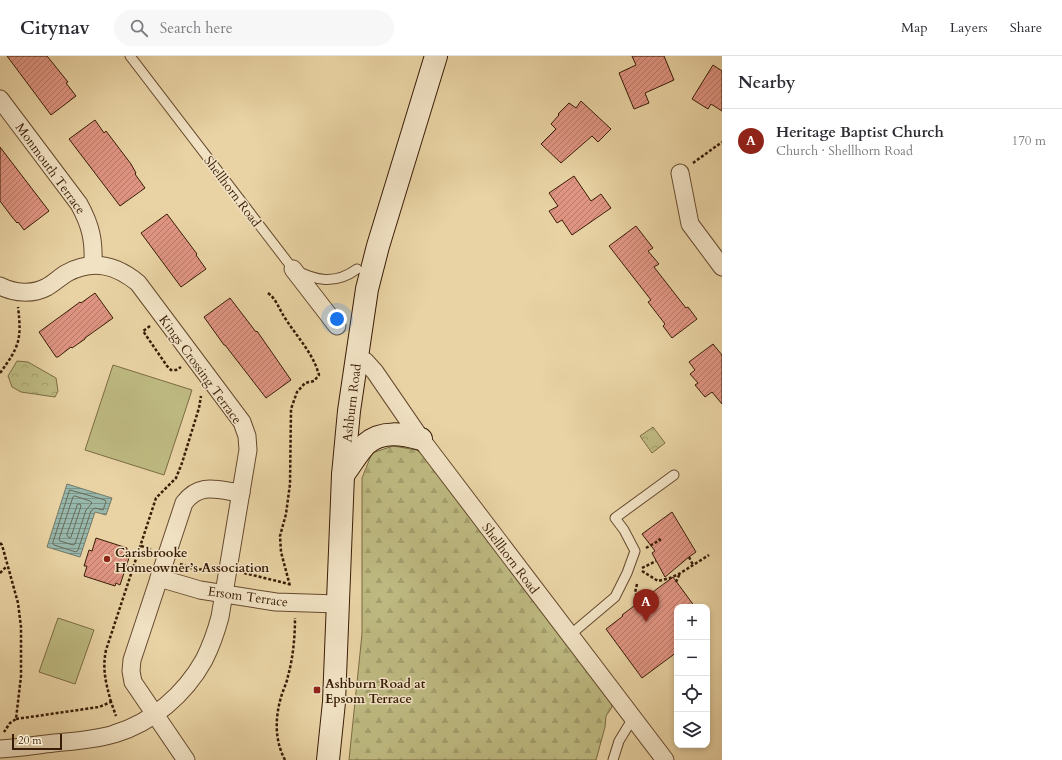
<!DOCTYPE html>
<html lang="en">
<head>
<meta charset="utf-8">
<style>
	:root { --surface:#fff; --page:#f7f7f7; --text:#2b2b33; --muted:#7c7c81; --line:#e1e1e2; --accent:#8f2418 }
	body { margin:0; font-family:Cardo,serif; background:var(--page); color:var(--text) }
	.controls { position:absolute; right:12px; bottom:12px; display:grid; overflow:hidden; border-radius:8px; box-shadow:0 2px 6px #0003 }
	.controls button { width:36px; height:36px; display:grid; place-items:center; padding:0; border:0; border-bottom:1px solid var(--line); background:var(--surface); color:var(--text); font:20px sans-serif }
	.scale { position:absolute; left:12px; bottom:10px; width:50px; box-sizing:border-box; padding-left:4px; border:2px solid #391c06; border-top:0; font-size:11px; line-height:14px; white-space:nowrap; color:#391c06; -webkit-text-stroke:3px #f1e2c4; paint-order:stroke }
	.you { position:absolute; left:337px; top:263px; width:14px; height:14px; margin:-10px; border:3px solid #fff; border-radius:50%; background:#1a73e8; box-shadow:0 0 0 6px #1a73e833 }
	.badge { display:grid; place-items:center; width:26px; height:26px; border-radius:50%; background:var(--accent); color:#fff; font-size:13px; font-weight:700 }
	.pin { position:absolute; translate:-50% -33px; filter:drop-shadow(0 1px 2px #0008) }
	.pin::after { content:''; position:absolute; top:21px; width:14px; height:12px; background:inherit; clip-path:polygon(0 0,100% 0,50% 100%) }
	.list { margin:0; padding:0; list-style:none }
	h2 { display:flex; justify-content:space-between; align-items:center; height:52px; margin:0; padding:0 16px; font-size:17px }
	h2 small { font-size:13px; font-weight:400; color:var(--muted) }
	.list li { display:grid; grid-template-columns:26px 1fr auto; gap:12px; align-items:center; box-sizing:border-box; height:64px; padding:0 16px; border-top:1px solid var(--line) }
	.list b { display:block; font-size:15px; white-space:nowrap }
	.list p { margin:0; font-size:13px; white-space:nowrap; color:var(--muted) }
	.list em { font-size:13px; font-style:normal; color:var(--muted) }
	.icon { flex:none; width:22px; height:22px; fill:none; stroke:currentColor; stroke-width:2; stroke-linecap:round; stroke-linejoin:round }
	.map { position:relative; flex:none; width:722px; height:704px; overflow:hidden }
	header { display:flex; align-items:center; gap:24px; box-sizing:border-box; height:56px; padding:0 20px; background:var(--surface); border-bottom:1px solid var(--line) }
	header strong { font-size:19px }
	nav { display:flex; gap:22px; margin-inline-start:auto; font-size:14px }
	.search { width:280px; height:36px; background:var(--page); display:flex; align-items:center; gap:10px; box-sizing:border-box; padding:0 14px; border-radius:22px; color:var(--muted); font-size:15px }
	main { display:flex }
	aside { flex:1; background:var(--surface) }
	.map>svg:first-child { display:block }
	.forest { fill:url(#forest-firs); stroke:#7c6b44 }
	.park { fill:url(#park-crowns); stroke:#7c6b44 }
	.garden { fill:#beba81; stroke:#7c6b44 }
	.water { fill:url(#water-rules); stroke:#727969 }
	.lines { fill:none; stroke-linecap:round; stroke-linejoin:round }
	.shore { stroke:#686a58; stroke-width:1 }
	.building { fill:url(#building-hatch); stroke:#391c06 }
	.lane-casing { stroke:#654a2e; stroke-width:11 }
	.street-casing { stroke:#654a2e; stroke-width:19 }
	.secondary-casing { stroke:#391c06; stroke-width:24 }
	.path { stroke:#391c06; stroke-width:2.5; stroke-dasharray:3 2; stroke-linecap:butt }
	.lane { stroke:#f1e2c4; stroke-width:9 }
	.street { stroke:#f1e2c4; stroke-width:17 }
	.secondary { stroke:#f1e2c4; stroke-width:22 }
	.poi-dot { fill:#8f2418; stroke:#f1e2c4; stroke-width:1.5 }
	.labels { text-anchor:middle; stroke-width:3; stroke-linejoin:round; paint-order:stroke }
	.street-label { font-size:13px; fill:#391c06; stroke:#f1e2c4 }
	.poi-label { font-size:13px; font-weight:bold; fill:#391c06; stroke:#f1e2c4; text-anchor:start }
</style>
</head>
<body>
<header>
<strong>Citynav</strong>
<div class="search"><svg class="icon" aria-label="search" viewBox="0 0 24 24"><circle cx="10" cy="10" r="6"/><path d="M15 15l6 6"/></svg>Search here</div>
<nav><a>Map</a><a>Layers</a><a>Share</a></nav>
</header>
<main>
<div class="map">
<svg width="722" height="704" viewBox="0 0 722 704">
	<defs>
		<pattern id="forest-firs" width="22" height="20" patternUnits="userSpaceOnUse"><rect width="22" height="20" fill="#beba81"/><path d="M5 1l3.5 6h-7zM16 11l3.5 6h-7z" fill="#a49f6e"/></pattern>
		<pattern id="park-crowns" width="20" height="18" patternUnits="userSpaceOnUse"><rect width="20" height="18" fill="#beba81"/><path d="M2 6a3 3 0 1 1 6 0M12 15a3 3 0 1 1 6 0" fill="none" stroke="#a49f6e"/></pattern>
		<pattern id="water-rules" width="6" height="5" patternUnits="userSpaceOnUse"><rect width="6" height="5" fill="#98b7ab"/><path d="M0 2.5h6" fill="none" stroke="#7d9489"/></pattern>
		<pattern id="building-hatch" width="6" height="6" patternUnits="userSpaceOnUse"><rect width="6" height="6" fill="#e09583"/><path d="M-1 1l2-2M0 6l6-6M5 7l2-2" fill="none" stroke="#b77969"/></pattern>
	</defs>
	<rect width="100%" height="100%" fill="#e9d3a4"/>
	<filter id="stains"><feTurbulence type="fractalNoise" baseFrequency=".005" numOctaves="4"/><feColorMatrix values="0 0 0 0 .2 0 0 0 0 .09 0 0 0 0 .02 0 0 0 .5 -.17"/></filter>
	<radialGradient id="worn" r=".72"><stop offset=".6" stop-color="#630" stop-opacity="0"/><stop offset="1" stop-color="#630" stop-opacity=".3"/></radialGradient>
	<path class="forest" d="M393,390L417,394L429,406L610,643L612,651L606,660L605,671L596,704H349L362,578V422L372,397Z"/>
	<g class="park">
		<path d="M17,305L28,306L56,322L58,335L55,341L21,336L12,331L8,320Z"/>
		<path d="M653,371L665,387L652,397L640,380Z"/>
	</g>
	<g class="garden">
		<path d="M113,309L192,334L164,419L85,394Z"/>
		<path d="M58,562L94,574L75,628L39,616Z"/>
	</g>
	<path class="water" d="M67,428L112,442L106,459L95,456L80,501L47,491Z"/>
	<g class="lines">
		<g class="shore">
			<path d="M70,434L105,444L106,446L103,454L95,452L91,455L78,494L76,496L54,489L53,487Z"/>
			<path d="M75,440L90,445L92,447L86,454L75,488L73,489L60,485L59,483L73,441Z"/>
			<path d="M78,448H80L81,450L71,481L69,482L67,479Z"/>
		</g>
	</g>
	<g class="building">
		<path d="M7,0H47L68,26L66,27L76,40L51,59Z"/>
		<path d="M632,0H664L674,24L645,37L649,47L634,53L619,17L636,9Z"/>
		<path d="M713,9L722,15V55L711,48L708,53L692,43Z"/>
		<path d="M581,45L611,73L598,86L592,80L561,107L541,88L556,73L551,68L559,59L558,58L569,47L576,52Z"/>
		<path d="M95,64L104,77L106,75L131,108L136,117L135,118L145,132L120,150L69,83Z"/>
		<path d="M0,91L49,155L24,174L18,166L17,167L12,161L0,145Z"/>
		<path d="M574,120L591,145L601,138L611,152L572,179L562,164L557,167L549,155L558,150L549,137Z"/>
		<path d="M167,158L197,198L196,199L206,213L181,231L141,177Z"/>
		<path d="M636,170L653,192L648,195L659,208L654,211L686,252L688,251L697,263L672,282L663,270L665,268L648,246L651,244L609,190Z"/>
		<path d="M95,237L113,262L85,282V283L72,292L71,291L58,301H56L39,276L80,246L81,247Z"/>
		<path d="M230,242L256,276L257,275L291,324L266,342L225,289H224L204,261Z"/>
		<path d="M713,288L722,299V348L712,336L705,341L695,329L698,327L690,318L695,314L689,306Z"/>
		<path d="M672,456L696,496L689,501L665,521L652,497L655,495L642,478Z"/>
		<path d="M96,482L127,492V494L131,496L120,529L116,527L115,530L84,520L87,510H84L89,494L92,495Z"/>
		<path d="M673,521L695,551H677V596L642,622L606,573L623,560L622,559Z"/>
	</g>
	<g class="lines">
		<defs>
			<g id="lane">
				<path d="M130,0L293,213C316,225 335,229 357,213"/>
				<path d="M570,579L615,541L627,517L635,495L624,474L615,462L674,419"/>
				<path d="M613,704L619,685L633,662"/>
			</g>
			<g id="street">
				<path d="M0,43L79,148C91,170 94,184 93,209"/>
				<path d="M680,117L690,168L722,211"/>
				<path d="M293,213L337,270"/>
				<path d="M0,230C14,237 32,239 47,231C54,227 60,221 67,217C93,203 116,209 138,227L242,366L247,380L248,394L220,561C216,576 211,590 204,604C185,638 152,667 114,678C95,684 75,685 54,687C36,689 18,692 0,693"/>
				<path d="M357,301L365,305L375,316L421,383L665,704"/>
				<path d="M159,522L200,534L276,546L338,548"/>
				<path d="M186,704L133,626L131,615L132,604L184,447C200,426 217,434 241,437"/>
			</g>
			<g id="secondary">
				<path d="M343,419C350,410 358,396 366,388C382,374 403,378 421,383"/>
				<path d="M328,704L334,646L343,419L349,355L367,233L378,190L436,0"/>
			</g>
		</defs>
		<use href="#lane" class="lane-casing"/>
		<use href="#street" class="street-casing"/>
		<use href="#secondary" class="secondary-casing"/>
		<g class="path">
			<path d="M693,107L722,86"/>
			<path d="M268,237C277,244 279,253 285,262C297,281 313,297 319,319L314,325L305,327L297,336L291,353L290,428L286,458L280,480L281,496L290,530"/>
			<path d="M150,270L143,275L167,310L171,314H176L181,311"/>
			<path d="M0,317C19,291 22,284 18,251"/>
			<path d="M0,487L2,489L18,547L21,571V620L16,663L10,667L4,676"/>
			<path d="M141,490L151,493"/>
			<path d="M646,492L660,484L658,482"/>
			<path d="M689,501L693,509"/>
			<path d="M180,508L191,512L211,515"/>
			<path d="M642,512L656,505"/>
			<path d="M642,515L658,525L670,522L679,518L709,499"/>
			<path d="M0,517L7,510"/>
			<path d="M244,517L289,528"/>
			<path d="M676,526L680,517"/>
			<path d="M637,528L635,537L641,545"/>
			<path d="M111,646C106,627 102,614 106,594L156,442L176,422L182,407L199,352L201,340"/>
			<path d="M16,663L99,651L111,646L116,660"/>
			<path d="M285,704C274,683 275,660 282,638C284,632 287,626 288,620C293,602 295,581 295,562"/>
		</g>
		<use href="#lane" class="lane"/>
		<use href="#street" class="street"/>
		<use href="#secondary" class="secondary"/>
	</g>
	<g class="poi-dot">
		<circle cx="107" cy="503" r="4"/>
		<rect x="313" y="630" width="8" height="8" rx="2"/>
	</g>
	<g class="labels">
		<g class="street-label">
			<text transform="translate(51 112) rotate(54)" y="5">Monmouth Terrace</text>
			<text transform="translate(233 135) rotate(53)" y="5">Shellhorn Road</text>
			<text transform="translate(201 313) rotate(54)" y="5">Kings Crossing Terrace</text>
			<text transform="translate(351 347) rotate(-83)" y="5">Ashburn Road</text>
			<text transform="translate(511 502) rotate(53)" y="5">Shellhorn Road</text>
			<text transform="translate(248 540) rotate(8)" y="5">Ersom Terrace</text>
		</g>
		<g class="poi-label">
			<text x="115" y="501">Carisbrooke<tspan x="115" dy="15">Homeowner’s Association</tspan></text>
			<text x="325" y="632">Ashburn Road at<tspan x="325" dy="15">Epsom Terrace</tspan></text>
		</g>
	</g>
	<rect width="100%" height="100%" filter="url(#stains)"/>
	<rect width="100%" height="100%" fill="url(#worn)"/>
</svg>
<div class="controls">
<button>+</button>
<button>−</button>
<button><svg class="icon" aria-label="locate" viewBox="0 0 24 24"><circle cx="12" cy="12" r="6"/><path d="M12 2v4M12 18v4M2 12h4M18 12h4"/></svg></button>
<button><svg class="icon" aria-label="layers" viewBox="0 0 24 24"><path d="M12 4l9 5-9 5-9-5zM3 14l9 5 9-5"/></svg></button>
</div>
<div class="scale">20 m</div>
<div class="you"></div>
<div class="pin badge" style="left:646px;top:566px">A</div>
</div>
<aside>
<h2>Nearby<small></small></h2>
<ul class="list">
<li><span class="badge">A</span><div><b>Heritage Baptist Church</b><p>Church · Shellhorn Road</p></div><em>170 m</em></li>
</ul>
</aside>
</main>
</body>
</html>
